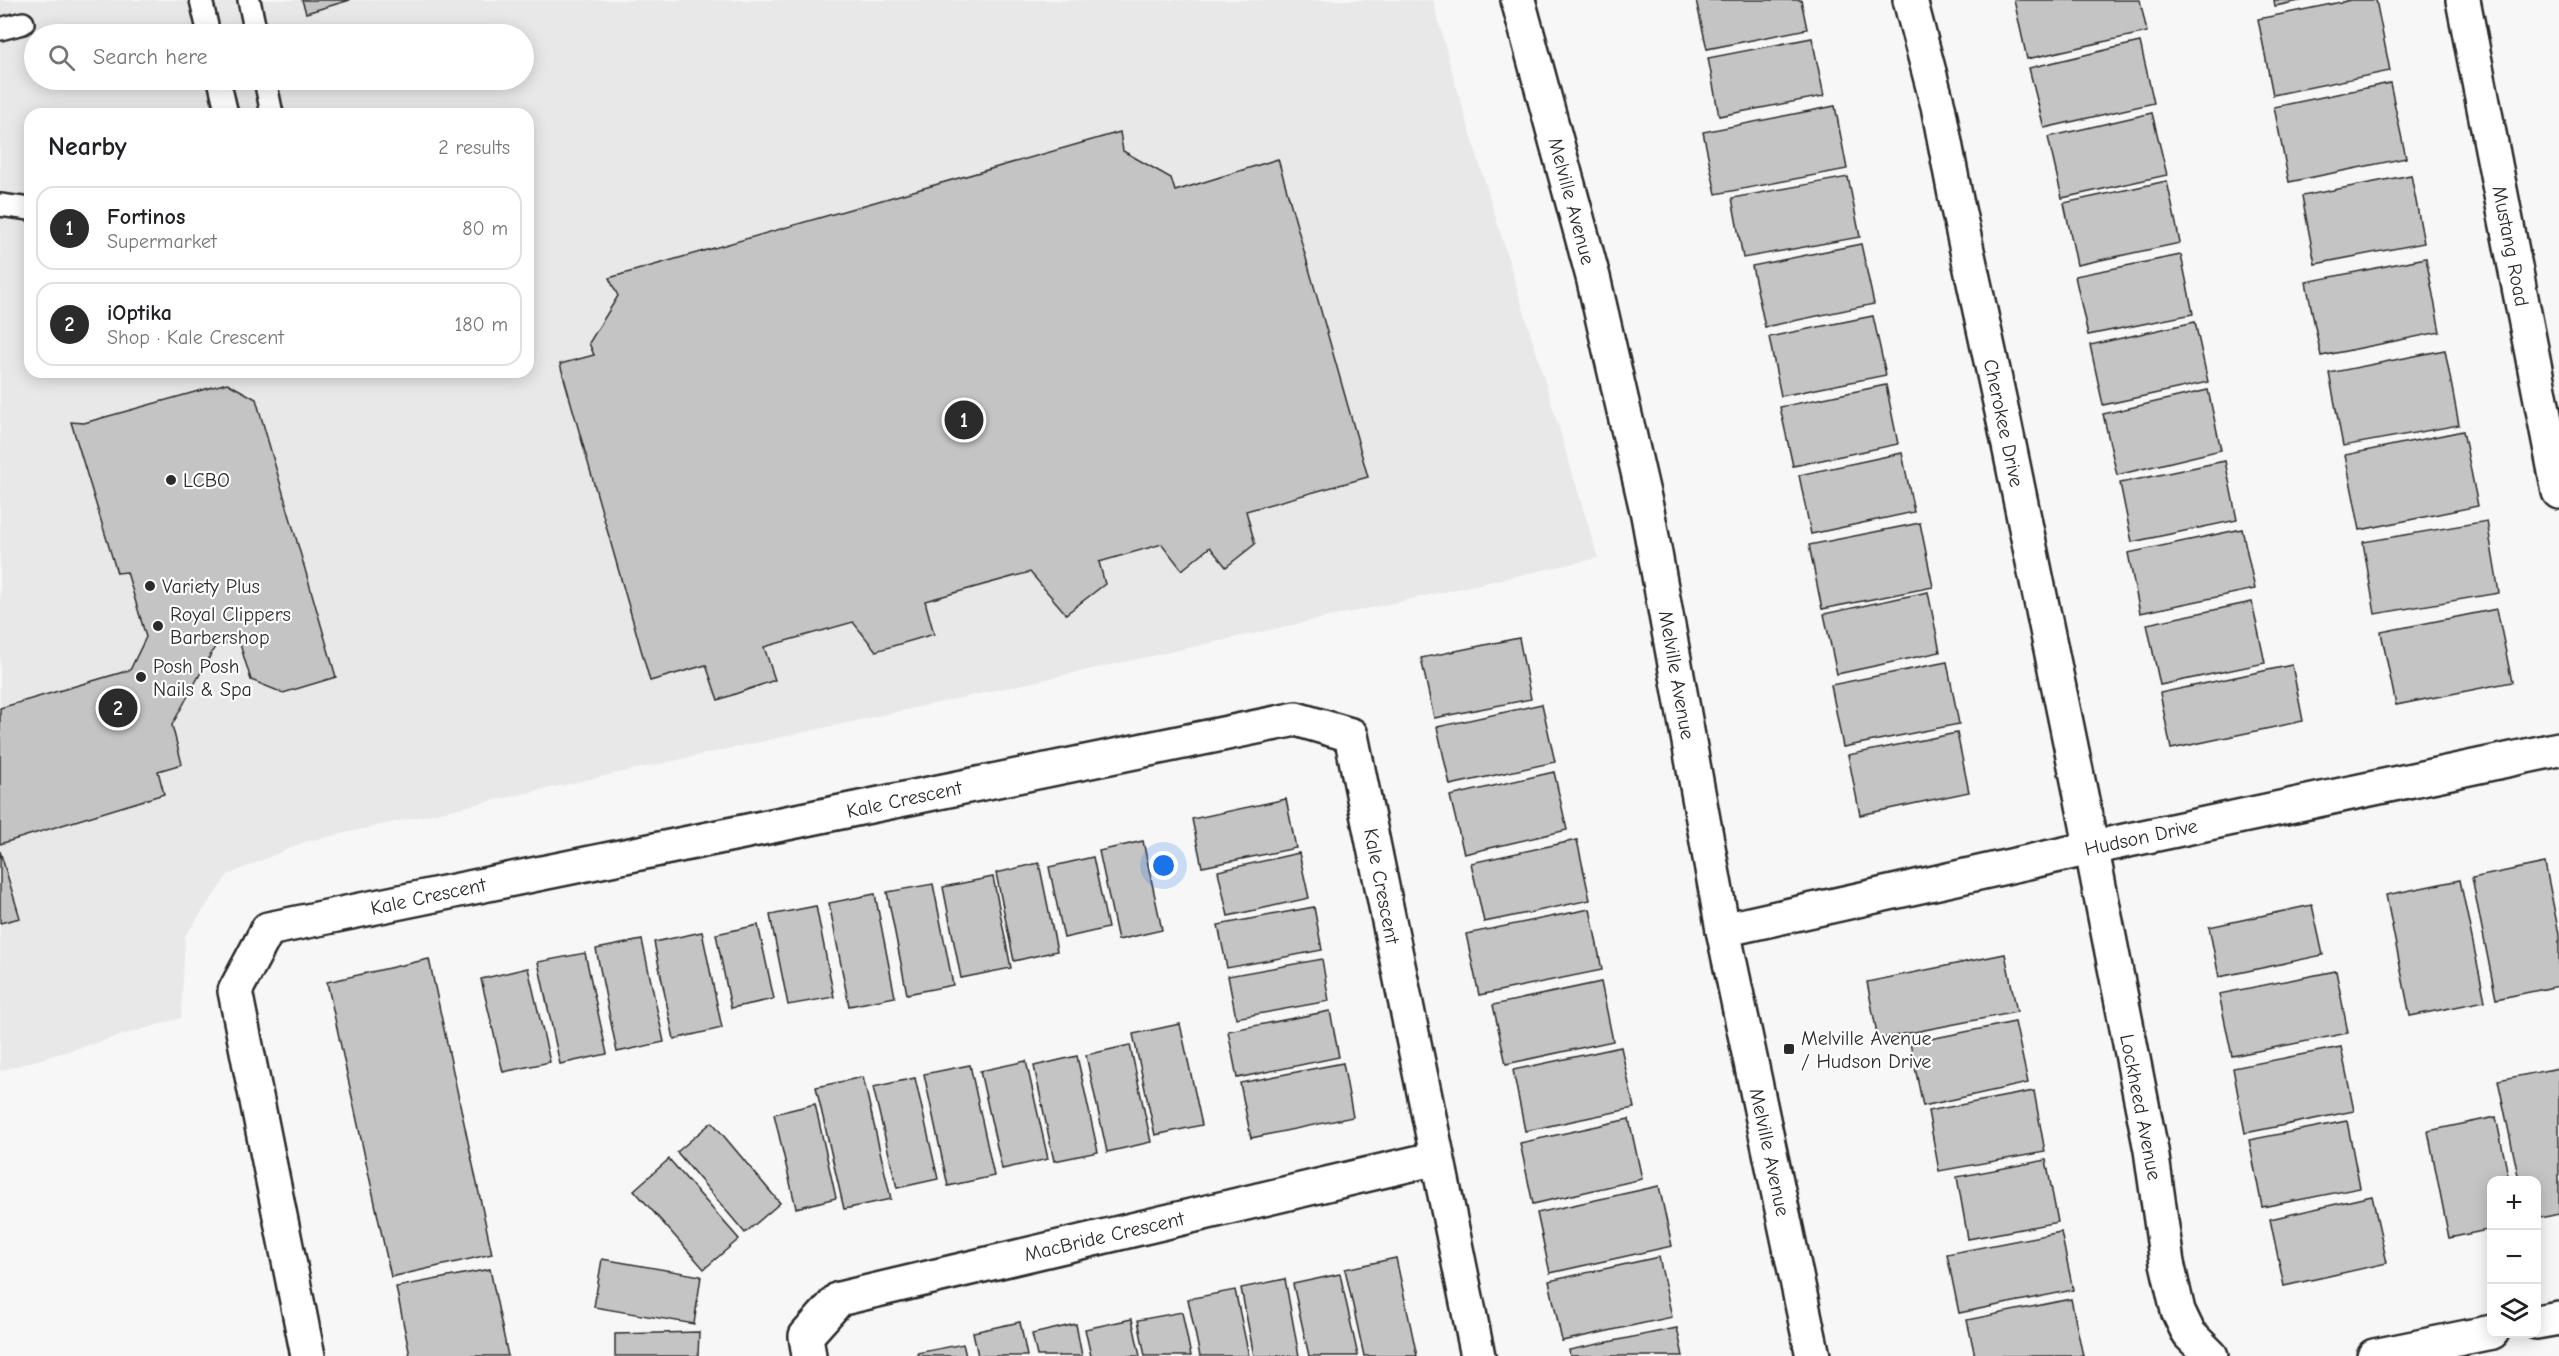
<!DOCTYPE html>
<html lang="en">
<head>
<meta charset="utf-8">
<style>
	:root { --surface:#fff; --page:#f6f6f6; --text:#202124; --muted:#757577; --line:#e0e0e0; --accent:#2b2b2b }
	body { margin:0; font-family:"Comic Neue",sans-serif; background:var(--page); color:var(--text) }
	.controls { position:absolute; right:18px; bottom:18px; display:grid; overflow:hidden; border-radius:12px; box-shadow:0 3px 15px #0003 }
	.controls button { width:54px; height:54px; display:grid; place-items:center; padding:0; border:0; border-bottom:2px solid var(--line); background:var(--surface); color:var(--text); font:30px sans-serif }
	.you { position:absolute; left:1164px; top:866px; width:21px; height:21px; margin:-15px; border:4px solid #fff; border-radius:50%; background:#1a73e8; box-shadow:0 0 0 9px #1a73e833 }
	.badge { display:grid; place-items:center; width:39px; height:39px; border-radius:50%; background:var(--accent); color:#fff; font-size:20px; font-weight:700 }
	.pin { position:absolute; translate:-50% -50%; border:3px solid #fff; box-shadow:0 2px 6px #0006 }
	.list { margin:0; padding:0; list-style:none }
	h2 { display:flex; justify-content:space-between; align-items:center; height:78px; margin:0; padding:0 24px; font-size:26px }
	h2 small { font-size:20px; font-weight:400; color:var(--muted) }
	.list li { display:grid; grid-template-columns:39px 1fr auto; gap:18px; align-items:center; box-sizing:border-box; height:84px; margin:0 12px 12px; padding:0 12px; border:2px solid var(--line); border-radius:18px }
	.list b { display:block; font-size:22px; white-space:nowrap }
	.list p { margin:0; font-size:20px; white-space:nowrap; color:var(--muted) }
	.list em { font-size:20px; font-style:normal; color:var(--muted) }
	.icon { flex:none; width:33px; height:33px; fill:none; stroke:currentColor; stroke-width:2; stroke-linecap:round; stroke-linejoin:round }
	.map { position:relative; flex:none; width:2559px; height:1356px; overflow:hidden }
	.search { position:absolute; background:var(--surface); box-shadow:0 3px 15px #0003; left:24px; top:24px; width:510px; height:66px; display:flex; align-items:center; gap:15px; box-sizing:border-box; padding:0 21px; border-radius:33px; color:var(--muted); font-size:22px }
	.panel { position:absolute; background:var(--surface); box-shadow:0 3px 15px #0003; left:24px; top:108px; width:510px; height:270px; border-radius:18px }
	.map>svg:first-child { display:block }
	.built { fill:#e8e8e8; fill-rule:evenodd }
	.building { fill:#c4c4c4; stroke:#2b2b2b; stroke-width:1.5 }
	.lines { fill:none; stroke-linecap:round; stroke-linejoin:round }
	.lane-casing { stroke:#2b2b2b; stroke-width:26 }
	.street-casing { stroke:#2b2b2b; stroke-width:38 }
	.secondary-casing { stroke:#2b2b2b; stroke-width:38 }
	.lane { stroke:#fff; stroke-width:21 }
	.street { stroke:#fff; stroke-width:33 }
	.secondary { stroke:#fff; stroke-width:33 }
	.poi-dot { fill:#2b2b2b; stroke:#fff; stroke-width:2 }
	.labels { text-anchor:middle; stroke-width:4.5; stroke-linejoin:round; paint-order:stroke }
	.street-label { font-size:20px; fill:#2b2b2b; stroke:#fff }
	.poi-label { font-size:20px; fill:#2b2b2b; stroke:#fff; text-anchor:start }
</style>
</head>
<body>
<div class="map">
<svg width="2559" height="1356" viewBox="0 0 2559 1356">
	<rect width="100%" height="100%" fill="#f7f7f7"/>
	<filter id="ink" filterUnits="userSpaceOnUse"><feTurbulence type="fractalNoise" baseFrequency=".0167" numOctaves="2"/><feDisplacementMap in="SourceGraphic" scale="12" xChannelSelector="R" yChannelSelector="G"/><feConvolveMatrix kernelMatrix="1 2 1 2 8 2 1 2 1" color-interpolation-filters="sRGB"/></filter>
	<g filter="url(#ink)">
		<path class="built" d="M0,0H1433L1450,65L1598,558L304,842L228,875L185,936L181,1018L0,1071ZM34,34H524V80H34ZM30,114H528V372H30Z"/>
		<g class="building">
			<path d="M302,0H350L306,13Z"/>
			<path d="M1696,0H1801L1807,29L1707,49Z"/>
			<path d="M2014,0H2140L2147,32L2027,59Z"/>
			<path d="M2274,0H2304L2275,6Z"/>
			<path d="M2351,0H2376L2390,71L2273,95L2258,19Z"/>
			<path d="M1812,38L1824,96L1719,116L1708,58Z"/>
			<path d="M2140,42L2154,103L2044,128L2029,68Z"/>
			<path d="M2390,83L2406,158L2289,182L2274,107Z"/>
			<path d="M1835,106L1847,169L1716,194L1703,132Z"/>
			<path d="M2152,113L2167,175L2062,198L2048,137Z"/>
			<path d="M1120,132L1123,151L1171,178L1175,191L1278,159L1368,477L1246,511L1255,544L1226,567L1210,547L1182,570L1162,544L1099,562L1105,584L1066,614L1030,572L925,601L934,634L876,651L853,622L764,647L775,680L718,700L706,665L650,681L560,364L594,355L589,343L618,296L609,278Z"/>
			<path d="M2411,175L2424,243L2315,264L2302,196Z"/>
			<path d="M1848,177L1860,237L1743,258L1732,198Z"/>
			<path d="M2167,181L2180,243L2077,265L2064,203Z"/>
			<path d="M1861,244L1874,304L1765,327L1752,266Z"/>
			<path d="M2181,255L2193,314L2088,335L2075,276Z"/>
			<path d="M2426,258L2440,332L2321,356L2306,282Z"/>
			<path d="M1873,316L1886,375L1781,396L1769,337Z"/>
			<path d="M2195,322L2208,382L2103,405L2090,345Z"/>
			<path d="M2445,350L2459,425L2343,446L2329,373Z"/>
			<path d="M227,383L256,399L336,677L283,693L251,680L239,641L216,645L172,725L182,764L158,771L164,794L0,844V708L130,670L146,637L127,572L117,573L71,422L84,423Z"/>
			<path d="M1886,385L1898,444L1793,466L1780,407Z"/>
			<path d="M2208,390L2221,450L2117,475L2103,414Z"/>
			<path d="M2463,431L2478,506L2360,530L2345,455Z"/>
			<path d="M1902,453L1914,512L1811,534L1799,475Z"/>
			<path d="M2225,461L2237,520L2132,542L2120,483Z"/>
			<path d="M2487,521L2499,593L2375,614L2363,542Z"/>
			<path d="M1920,523L1933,587L1822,609L1809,545Z"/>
			<path d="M2242,529L2255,589L2140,613L2128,553Z"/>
			<path d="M1928,592L1940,652L1837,674L1824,614Z"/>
			<path d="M2252,602L2265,663L2160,685L2147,624Z"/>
			<path d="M2497,609L2512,682L2396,705L2381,632Z"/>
			<path d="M1519,638L1531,699L1434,718L1421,658Z"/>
			<path d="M1947,662L1959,724L1843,747L1831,685Z"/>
			<path d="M2292,665L2303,721L2171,749L2160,693Z"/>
			<path d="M1542,704L1555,762L1450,785L1437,727Z"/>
			<path d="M1957,733L1969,792L1860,815L1848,755Z"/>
			<path d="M1554,772L1567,830L1464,854L1450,796Z"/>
			<path d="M1286,799L1296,848L1202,867L1192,819Z"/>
			<path d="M1577,840L1590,900L1484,922L1471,863Z"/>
			<path d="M1143,841L1162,930L1118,940L1099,851Z"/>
			<path d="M0,851L20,918L0,923Z"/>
			<path d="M1299,853L1309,898L1228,916L1218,871Z"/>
			<path d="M1093,857L1108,928L1064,938L1049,867Z"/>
			<path d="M1039,863L1057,951L1014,961L996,873Z"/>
			<path d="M2545,863L2559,934V986L2496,999L2472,878Z"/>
			<path d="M993,877L1011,968L961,978L943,887Z"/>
			<path d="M2460,880L2485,1001L2410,1016L2386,895Z"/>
			<path d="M933,884L953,985L907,994L887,892Z"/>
			<path d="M875,894L895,997L849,1006L829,903Z"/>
			<path d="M2312,905L2323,955L2219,977L2209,927Z"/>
			<path d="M816,906L834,997L788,1005L770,915Z"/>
			<path d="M1314,907L1322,950L1227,968L1218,925Z"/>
			<path d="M1590,909L1602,970L1479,995L1466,934Z"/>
			<path d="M758,925L774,999L731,1008L716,934Z"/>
			<path d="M702,932L722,1028L674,1039L654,942Z"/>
			<path d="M642,940L664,1042L617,1052L596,949Z"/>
			<path d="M585,953L607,1054L560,1064L538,962Z"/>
			<path d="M2005,954L2017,1012L1878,1039L1867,982Z"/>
			<path d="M429,959L492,1254L391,1277L327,982Z"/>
			<path d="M1322,959L1329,1001L1236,1018L1228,976Z"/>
			<path d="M528,968L550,1062L503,1072L481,979Z"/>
			<path d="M2336,971L2348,1033L2232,1056L2219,994Z"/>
			<path d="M1601,982L1613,1041L1506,1064L1493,1005Z"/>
			<path d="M1330,1011L1339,1057L1237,1078L1228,1031Z"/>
			<path d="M2015,1022L2028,1083L1923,1106L1910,1043Z"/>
			<path d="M1180,1024L1202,1125L1155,1135L1133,1034Z"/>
			<path d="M1130,1045L1151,1142L1107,1152L1086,1055Z"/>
			<path d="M1621,1047L1634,1108L1525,1131L1513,1070Z"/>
			<path d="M2341,1047L2354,1111L2245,1133L2233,1068Z"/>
			<path d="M1077,1056L1098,1152L1054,1161L1034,1066Z"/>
			<path d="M1026,1061L1048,1159L1002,1169L980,1071Z"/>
			<path d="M1343,1063L1353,1117L1251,1138L1240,1083Z"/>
			<path d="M970,1065L994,1176L948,1186L924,1074Z"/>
			<path d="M2559,1068V1214L2536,1219V1180H2519L2498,1080Z"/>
			<path d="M863,1077L891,1199L844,1209L816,1087Z"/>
			<path d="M915,1078L938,1179L897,1188L873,1087Z"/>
			<path d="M2034,1091L2045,1152L1939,1171L1928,1111Z"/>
			<path d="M815,1104L836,1198L796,1208L774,1114Z"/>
			<path d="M2496,1117L2509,1180H2492V1229L2449,1238L2428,1131Z"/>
			<path d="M1629,1119L1642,1179L1533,1204L1520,1143Z"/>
			<path d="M2347,1121L2360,1188L2262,1207L2249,1140Z"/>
			<path d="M712,1122L780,1203L745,1233L677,1152Z"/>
			<path d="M669,1159L739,1239L704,1269L634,1190Z"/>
			<path d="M2046,1160L2058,1222L1968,1239L1957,1177Z"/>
			<path d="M1659,1186L1672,1246L1550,1273L1537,1213Z"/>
			<path d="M2372,1196L2387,1263L2284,1286L2270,1219Z"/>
			<path d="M2061,1232L2073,1290L1959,1313L1947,1254Z"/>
			<path d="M1659,1257L1672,1317L1562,1341L1549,1281Z"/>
			<path d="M1396,1258L1417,1356H1364L1345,1269Z"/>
			<path d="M602,1259L701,1276L694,1324L594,1307Z"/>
			<path d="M490,1269L508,1356H410L396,1287Z"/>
			<path d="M1340,1274L1358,1356H1309L1293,1284Z"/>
			<path d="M1285,1279L1299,1356H1254L1241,1288Z"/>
			<path d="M1235,1290L1249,1356H1200L1188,1299Z"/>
			<path d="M2071,1299L2083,1356H1975L1967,1320Z"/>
			<path d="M1182,1312L1191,1356H1145L1138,1320Z"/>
			<path d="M1132,1319L1140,1356H1091L1085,1329Z"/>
			<path d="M1020,1322L1027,1356H978L973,1332Z"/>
			<path d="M1076,1324L1082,1356H1037L1032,1334Z"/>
			<path d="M1677,1328L1683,1356H1570L1569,1350Z"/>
			<path d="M699,1332L698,1356H615V1334Z"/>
			<path d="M963,1344L966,1356H918L917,1353Z"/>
		</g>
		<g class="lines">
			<defs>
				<g id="lane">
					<path d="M201,0L209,34"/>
					<path d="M249,0L256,34"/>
					<path d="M0,29L23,23"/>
					<path d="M219,80L227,114"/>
					<path d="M265,80L272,114"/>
					<path d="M0,205L30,209"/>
				</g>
				<g id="street">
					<path d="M1910,0L1938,106L1955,195L2004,421L2082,800L2151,1150L2167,1263L2178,1311L2189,1334L2211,1356"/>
					<path d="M2463,0L2559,492"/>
					<path d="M1723,930L2091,848L2559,749"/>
					<path d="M2536,1322L2559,1318"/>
					<path d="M308,1356L235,991L268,929L1296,719L1351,735L1478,1356"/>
					<path d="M809,1356L806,1336L839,1299L1437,1158"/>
					<path d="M2374,1356L2492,1332"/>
				</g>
				<path id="secondary" d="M1518,0L1593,277L1648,515L1723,930L1813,1356"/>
			</defs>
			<use href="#lane" class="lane-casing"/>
			<use href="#street" class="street-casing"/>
			<use href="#secondary" class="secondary-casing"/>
			<use href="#lane" class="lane"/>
			<use href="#street" class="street"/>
			<use href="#secondary" class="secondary"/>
		</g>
	</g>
	<g class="poi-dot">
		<circle cx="171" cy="480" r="6"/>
		<circle cx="150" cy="586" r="6"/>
		<circle cx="158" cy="626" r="6"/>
		<circle cx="141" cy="677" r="6"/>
		<rect x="1783" y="1043" width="12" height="12" rx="3"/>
	</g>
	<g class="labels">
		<g class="street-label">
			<text transform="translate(1572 201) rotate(75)" y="7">Melville Avenue</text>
			<text transform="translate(2511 246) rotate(79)" y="7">Mustang Road</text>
			<text transform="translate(2004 423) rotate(78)" y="7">Cherokee Drive</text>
			<text transform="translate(1677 675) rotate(80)" y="7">Melville Avenue</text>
			<text transform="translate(904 799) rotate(-12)" y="7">Kale Crescent</text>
			<text transform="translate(2141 837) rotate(-12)" y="7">Hudson Drive</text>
			<text transform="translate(1382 886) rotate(79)" y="7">Kale Crescent</text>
			<text transform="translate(428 896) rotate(-12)" y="7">Kale Crescent</text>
			<text transform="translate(2141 1107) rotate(79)" y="7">Lockheed Avenue</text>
			<text transform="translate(1770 1152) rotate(78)" y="7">Melville Avenue</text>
			<text transform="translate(1104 1236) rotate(-13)" y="7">MacBride Crescent</text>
		</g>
		<g class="poi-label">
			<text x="183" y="487">LCBO</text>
			<text x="162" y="593">Variety Plus</text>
			<text x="170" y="621">Royal Clippers<tspan x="170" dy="23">Barbershop</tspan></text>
			<text x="153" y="673">Posh Posh<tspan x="153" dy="23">Nails &amp; Spa</tspan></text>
			<text x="1801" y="1045">Melville Avenue<tspan x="1801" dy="23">/ Hudson Drive</tspan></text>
		</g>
	</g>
</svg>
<div class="controls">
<button>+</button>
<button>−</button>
<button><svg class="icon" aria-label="layers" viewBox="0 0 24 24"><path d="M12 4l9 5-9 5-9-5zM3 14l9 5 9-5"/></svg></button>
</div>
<div class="you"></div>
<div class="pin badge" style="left:964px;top:420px">1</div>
<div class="pin badge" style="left:118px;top:708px">2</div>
<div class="search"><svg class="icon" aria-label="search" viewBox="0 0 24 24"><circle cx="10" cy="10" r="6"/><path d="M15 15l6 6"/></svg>Search here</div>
<section class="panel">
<h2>Nearby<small>2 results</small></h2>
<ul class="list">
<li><span class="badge">1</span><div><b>Fortinos</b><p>Supermarket</p></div><em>80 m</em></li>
<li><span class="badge">2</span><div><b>iOptika</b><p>Shop · Kale Crescent</p></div><em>180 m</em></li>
</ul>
</section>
</div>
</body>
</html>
